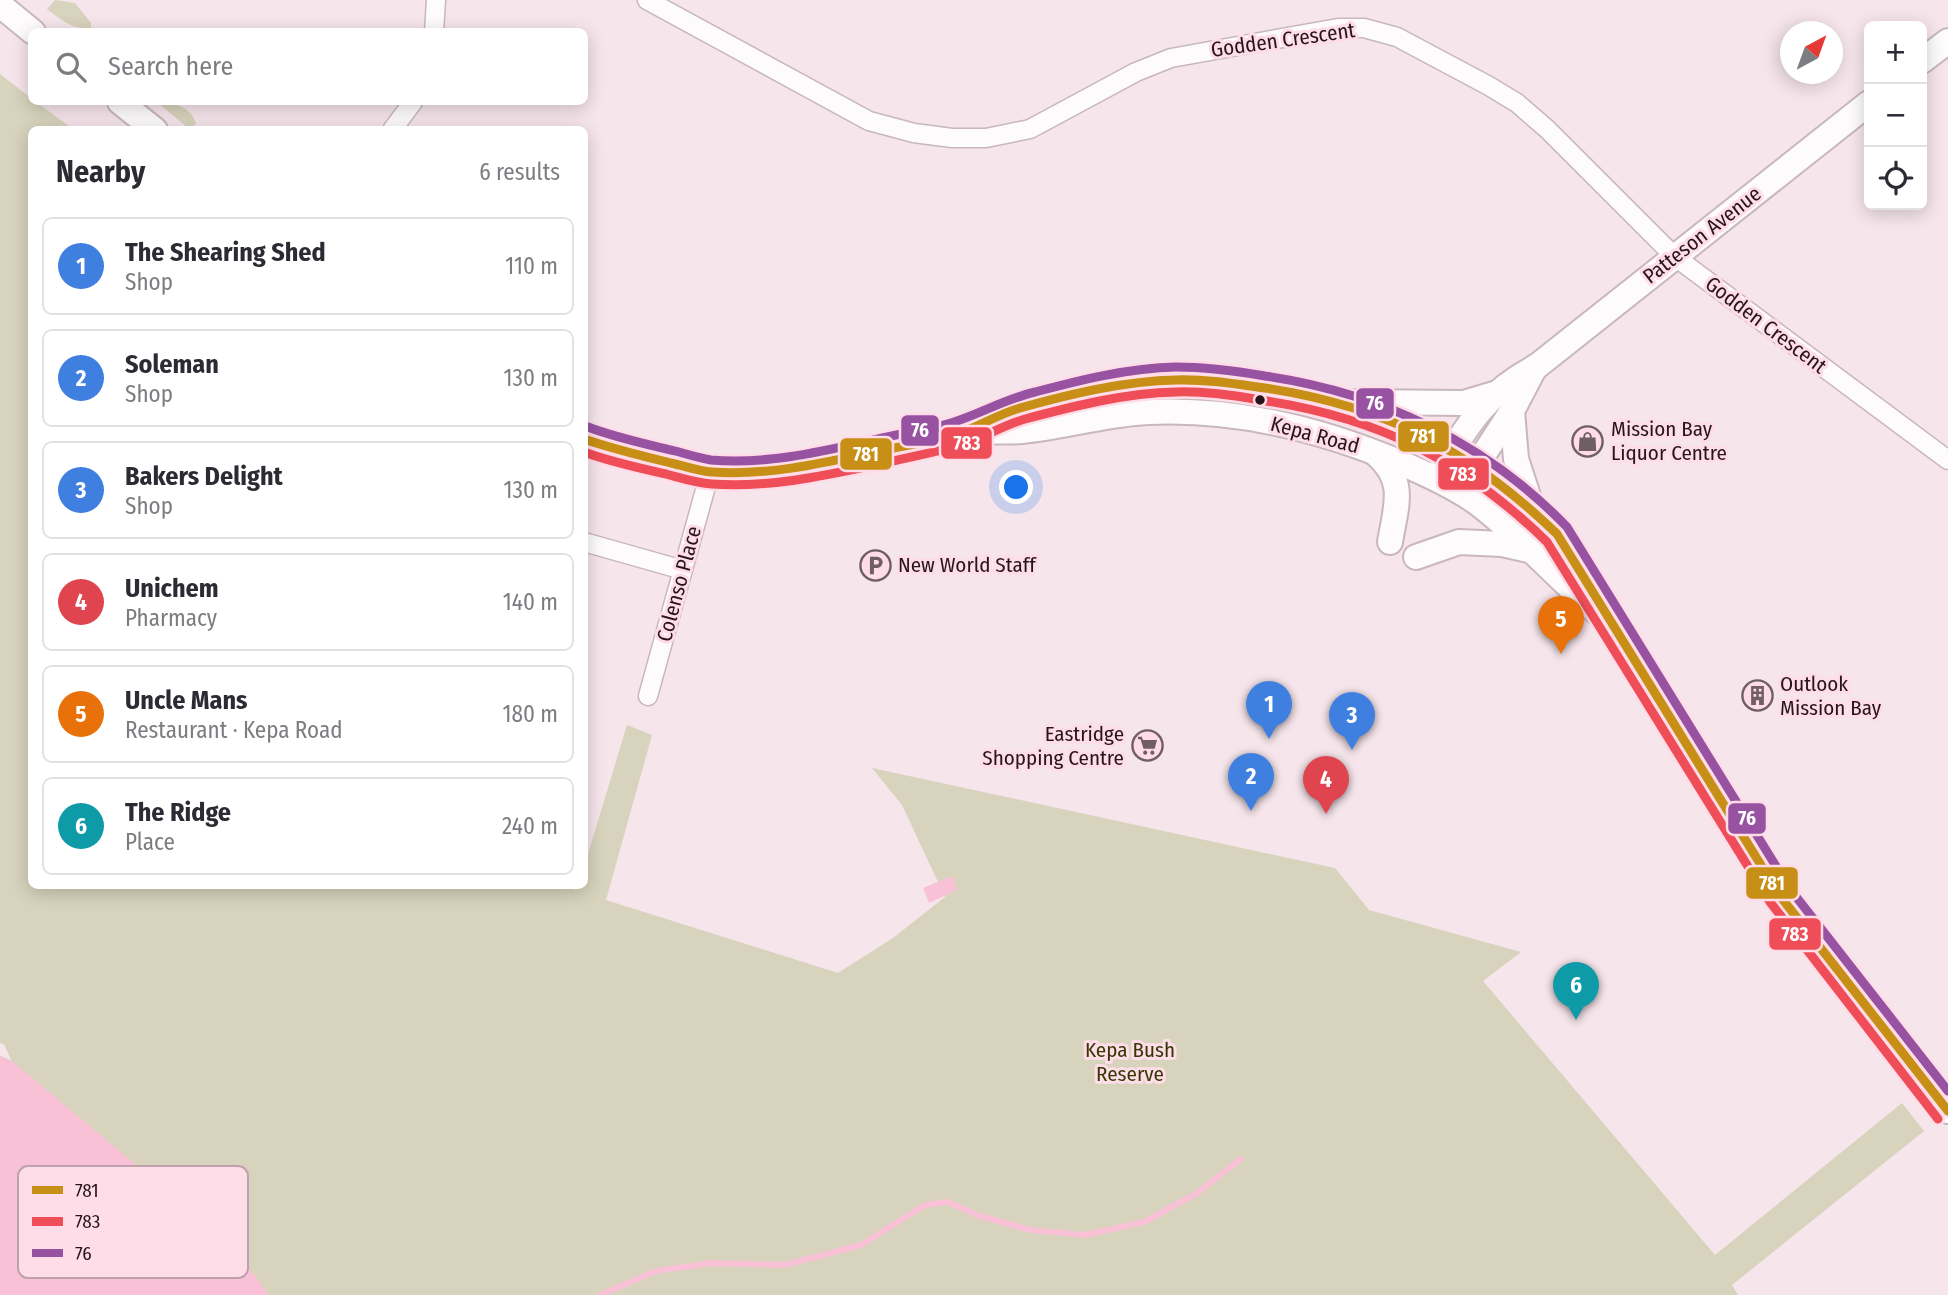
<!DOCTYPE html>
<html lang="en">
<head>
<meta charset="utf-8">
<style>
	:root { --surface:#fff; --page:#f7f7f7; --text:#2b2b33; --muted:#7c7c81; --line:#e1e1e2; --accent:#7c3aed }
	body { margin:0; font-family:"Fira Sans Condensed",sans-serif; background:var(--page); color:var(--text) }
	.controls { position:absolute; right:21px; top:21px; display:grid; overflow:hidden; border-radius:10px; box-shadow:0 4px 18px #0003 }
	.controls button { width:63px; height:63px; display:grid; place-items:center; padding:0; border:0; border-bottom:2px solid var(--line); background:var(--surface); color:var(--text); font:35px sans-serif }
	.compass { position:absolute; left:1780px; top:21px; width:63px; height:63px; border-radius:50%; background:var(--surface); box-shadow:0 4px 18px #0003; rotate:41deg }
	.you { position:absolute; left:1017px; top:488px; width:24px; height:24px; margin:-18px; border:5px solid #fff; border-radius:50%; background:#1a73e8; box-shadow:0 0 0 10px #1a73e833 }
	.badge { display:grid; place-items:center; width:46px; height:46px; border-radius:50%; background:var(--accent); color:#fff; font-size:23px; font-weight:700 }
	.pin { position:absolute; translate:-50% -58px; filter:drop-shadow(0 2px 4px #0008) }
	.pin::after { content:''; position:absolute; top:37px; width:24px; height:21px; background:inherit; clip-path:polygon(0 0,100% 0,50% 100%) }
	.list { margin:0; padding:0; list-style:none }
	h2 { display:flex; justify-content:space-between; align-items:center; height:91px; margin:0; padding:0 28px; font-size:30px }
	h2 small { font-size:23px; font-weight:400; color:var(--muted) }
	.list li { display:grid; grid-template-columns:46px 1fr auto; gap:21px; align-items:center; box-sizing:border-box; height:98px; margin:0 14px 14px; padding:0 14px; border:2px solid var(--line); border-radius:10px }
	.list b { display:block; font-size:26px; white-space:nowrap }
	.list p { margin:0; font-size:23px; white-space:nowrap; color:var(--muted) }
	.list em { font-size:23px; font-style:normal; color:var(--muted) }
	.icon { flex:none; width:38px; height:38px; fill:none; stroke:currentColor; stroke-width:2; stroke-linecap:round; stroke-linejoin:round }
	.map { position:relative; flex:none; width:1948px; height:1295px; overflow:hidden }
	.search { position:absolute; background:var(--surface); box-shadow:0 4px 18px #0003; left:28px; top:28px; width:560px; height:77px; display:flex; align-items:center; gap:18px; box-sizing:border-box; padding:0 24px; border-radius:10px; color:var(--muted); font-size:26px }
	.panel { position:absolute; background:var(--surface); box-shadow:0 4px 18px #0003; left:28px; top:126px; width:560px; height:763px; border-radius:10px }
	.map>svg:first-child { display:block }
	.green { fill:#d7d3bc }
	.water { fill:#f9c1d6 }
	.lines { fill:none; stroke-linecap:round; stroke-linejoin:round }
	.stream { stroke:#f9c1d6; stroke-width:6 }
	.minor-casing { stroke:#c8b7bd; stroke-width:21 }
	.secondary-casing { stroke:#c8b7bd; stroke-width:28 }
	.minor { stroke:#fefbfc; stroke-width:18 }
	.secondary { stroke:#fefbfc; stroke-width:24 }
	.bus-1-casing { stroke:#fedde9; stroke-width:14 }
	.bus-2-casing { stroke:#fedde9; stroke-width:14 }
	.bus-3-casing { stroke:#fedde9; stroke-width:14 }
	.bus-1 { stroke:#c78f16; stroke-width:9 }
	.bus-2 { stroke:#ef4d58; stroke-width:9 }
	.bus-3 { stroke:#9753a1; stroke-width:9 }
	.bus-dot { fill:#27151c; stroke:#fedde9; stroke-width:2.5 }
	.labels { text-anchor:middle; stroke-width:6; stroke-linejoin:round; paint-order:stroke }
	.street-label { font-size:21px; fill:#27151c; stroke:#fedde9 }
	.poi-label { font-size:21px; fill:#27151c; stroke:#fedde9; text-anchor:start }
	.park-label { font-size:21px; fill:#353901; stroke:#fedde9 }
	.key { fill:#fedde9; stroke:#bea1ac; stroke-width:2 }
	.key-label { font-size:19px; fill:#27151c }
	.line-badge { stroke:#fedde9; stroke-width:2.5 }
	.badge-label { font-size:19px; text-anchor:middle; font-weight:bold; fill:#fff }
</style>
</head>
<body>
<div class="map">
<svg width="1948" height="1295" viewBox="0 0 1948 1295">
	<rect width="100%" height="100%" fill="#f6e5eb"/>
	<g class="green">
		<path d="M55,0L75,3L91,23V28C73,30 61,20 47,9Z"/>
		<path d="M0,74L31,98L32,102H36L73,129L32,130V886H560L576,890L578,886H584L585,864L627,725L652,735L606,900L838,973L893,938L945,897L902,805L872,768L1335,868L1369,910L1521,952L1483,981L1715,1255L1902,1103L1924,1131L1732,1285L1738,1295H0V1056L11,1060L4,1044L0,1043Z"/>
		<path d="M157,102C172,101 192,107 196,124L188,128Z"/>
	</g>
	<g class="water">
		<path d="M952,876L957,890L929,903L923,888Z"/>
		<path d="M0,1056L12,1061L231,1244L269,1295H0Z"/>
	</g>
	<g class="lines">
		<path class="stream" d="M600,1295L656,1271L712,1263L785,1265L861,1245L925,1205L948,1202L977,1215L1030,1230L1085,1235L1144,1222L1197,1193L1241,1159"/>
		<defs>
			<g id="minor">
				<path d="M647,0L869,121L914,133L952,138H986L1030,129L1136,72L1171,58L1338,28H1364L1397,37L1489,86L1517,103L1547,129L1674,256L1948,460"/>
				<path d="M434,32L436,0"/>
				<path d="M392,130L413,102"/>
				<path d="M584,542L683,570"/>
				<path d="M648,696L710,472"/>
			</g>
			<g id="secondary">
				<path d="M0,5L33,32"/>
				<path d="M1922,61L1948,41"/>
				<path d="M120,102L155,130"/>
				<path d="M1357,402L1464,403L1494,394"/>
				<path d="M1512,411L1516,459L1531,505"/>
				<path d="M974,432C990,431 1006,432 1022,431C1064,427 1105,414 1148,412C1235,408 1321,429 1401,463C1427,474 1453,486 1476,502C1520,535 1556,577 1598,613"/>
				<path d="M584,439C613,450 641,456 671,463C684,466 698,471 712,472C769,477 829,463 885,450C910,445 937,440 962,432C982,425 1000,413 1020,408C1067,396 1117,384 1166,380C1192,378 1219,382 1245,385C1366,399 1473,445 1557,534L1780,896L1948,1111"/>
				<path d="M1376,454C1407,481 1396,506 1390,542"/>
				<path d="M1443,465C1469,422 1490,390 1536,367L1869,103"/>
				<path d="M1467,480L1512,411L1535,367"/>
				<path d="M1416,557L1459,542L1502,544L1529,550"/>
			</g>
		</defs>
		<use href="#minor" class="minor-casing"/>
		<use href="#secondary" class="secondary-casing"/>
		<use href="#minor" class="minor"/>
		<use href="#secondary" class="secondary"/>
		<defs>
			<path id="bus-1" d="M584,439C613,449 642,456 671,463C685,466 698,471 712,472C771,476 828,462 884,450C909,445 933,441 957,434C979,427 998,414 1020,408C1070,394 1124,381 1176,380C1206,379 1236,384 1265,388C1385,406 1470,450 1557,534L1780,896L1948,1111"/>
			<path id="bus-2" d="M584,452C611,462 639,468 666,474C681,478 696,483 712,484C771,488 828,475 885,463C909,457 933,453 957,446C980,440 1001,426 1025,419C1074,406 1125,393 1176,392C1204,391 1232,395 1260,400C1377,417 1462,459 1547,542L1770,902L1938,1119"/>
			<path id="bus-3" d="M588,427C617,438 646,444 675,451C687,454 699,458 711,460C767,465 824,451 878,439C903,433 927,430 951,423C980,414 1005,399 1035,392C1081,380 1128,368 1176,367C1205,367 1236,371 1265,376C1381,393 1485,442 1567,527L1790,889L1948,1091"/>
		</defs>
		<use href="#bus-1" class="bus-1-casing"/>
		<use href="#bus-2" class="bus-2-casing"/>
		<use href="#bus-3" class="bus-3-casing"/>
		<use href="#bus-1" class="bus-1"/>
		<use href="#bus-2" class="bus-2"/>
		<use href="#bus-3" class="bus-3"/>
	</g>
	<defs>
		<symbol id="shop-ring" viewBox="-11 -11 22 22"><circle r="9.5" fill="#fedde9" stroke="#6f5e64" stroke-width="1.5"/><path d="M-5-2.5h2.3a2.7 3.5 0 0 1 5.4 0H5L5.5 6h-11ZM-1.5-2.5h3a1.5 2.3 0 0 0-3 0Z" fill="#6f5e64"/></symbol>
		<symbol id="parking-ring" viewBox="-11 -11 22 22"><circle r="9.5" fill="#fedde9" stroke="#6f5e64" stroke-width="1.5"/><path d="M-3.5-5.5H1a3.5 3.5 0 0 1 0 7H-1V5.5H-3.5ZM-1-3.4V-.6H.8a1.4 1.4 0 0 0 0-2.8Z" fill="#6f5e64"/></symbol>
		<symbol id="building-ring" viewBox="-11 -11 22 22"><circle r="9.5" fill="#fedde9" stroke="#6f5e64" stroke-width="1.5"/><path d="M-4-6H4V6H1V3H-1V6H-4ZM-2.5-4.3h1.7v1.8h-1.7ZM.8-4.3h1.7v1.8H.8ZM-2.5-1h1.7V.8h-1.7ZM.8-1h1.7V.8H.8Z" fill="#6f5e64"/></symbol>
		<symbol id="supermarket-ring" viewBox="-11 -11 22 22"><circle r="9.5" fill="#fedde9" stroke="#6f5e64" stroke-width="1.5"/><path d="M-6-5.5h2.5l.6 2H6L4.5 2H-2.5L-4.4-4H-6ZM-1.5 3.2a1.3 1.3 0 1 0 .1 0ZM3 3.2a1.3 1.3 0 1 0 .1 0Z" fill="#6f5e64"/></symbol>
	</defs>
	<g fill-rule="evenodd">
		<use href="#shop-ring" x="1570" y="424" width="35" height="35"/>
		<use href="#parking-ring" x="858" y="548" width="35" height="35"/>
		<use href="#building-ring" x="1740" y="678" width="35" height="35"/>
		<use href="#supermarket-ring" x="1130" y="728" width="35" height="35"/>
	</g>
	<circle class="bus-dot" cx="1260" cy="400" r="6"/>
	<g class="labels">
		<g class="street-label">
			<text transform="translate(1283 40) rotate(-8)" y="7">Godden Crescent</text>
			<text transform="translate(1702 235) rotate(-38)" y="7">Patteson Avenue</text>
			<text transform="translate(1766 325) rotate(37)" y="7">Godden Crescent</text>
			<text transform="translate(1315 435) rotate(15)" y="7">Kepa Road</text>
			<text transform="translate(679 584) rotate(-75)" y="7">Colenso Place</text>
		</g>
		<g class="poi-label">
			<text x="1611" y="436">Mission Bay<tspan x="1611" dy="24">Liquor Centre</tspan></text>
			<text x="898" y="572">New World Staff</text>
			<text x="1780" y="691">Outlook<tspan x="1780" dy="24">Mission Bay</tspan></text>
			<text x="1124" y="741" text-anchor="end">Eastridge<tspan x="1124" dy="24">Shopping Centre</tspan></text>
		</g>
		<g class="park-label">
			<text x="1130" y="1057">Kepa Bush<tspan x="1130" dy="24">Reserve</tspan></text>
		</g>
	</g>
	<rect x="18" y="1166" width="230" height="112" rx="10" class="key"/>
	<rect x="32" y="1186" width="31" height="8" fill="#c78f16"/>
	<rect x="32" y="1217" width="31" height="9" fill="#ef4d58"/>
	<rect x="32" y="1249" width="31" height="8" fill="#9753a1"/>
	<g class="key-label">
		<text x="75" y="1197">781</text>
		<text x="75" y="1228">783</text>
		<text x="75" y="1260">76</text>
	</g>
	<g class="line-badge">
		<rect x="1355" y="387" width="40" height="33" rx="7" fill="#9753a1"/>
		<rect x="900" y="414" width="40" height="33" rx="7" fill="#9753a1"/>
		<rect x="1397" y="420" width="53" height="33" rx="7" fill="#c78f16"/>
		<rect x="940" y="426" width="53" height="34" rx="7" fill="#ef4d58"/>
		<rect x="839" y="437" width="54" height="34" rx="7" fill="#c78f16"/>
		<rect x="1437" y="457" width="53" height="34" rx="7" fill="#ef4d58"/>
		<rect x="1727" y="802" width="40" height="33" rx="7" fill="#9753a1"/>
		<rect x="1745" y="866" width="54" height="34" rx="7" fill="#c78f16"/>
		<rect x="1768" y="917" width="54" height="34" rx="7" fill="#ef4d58"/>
	</g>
	<g class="badge-label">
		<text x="1375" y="410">76</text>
		<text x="920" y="437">76</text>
		<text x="1423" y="443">781</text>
		<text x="967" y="450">783</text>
		<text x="866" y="461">781</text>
		<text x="1463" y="481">783</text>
		<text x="1747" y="825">76</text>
		<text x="1772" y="890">781</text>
		<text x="1795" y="941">783</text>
	</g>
</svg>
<div class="controls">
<button>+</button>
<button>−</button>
<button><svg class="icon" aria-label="locate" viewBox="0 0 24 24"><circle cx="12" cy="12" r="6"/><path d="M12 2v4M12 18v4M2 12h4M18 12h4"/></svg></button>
</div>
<svg class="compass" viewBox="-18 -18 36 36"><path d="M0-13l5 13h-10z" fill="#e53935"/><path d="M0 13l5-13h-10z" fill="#7c7c81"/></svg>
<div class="you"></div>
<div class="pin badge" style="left:1269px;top:739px;background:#3f7fe0">1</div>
<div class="pin badge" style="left:1251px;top:811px;background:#3f7fe0">2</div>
<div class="pin badge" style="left:1352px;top:750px;background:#3f7fe0">3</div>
<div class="pin badge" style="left:1326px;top:814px;background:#e0444e">4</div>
<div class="pin badge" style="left:1561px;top:654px;background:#e8710a">5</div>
<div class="pin badge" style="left:1576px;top:1020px;background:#0f9aa8">6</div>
<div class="search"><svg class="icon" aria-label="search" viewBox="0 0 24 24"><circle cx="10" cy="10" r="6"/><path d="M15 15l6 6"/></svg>Search here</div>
<section class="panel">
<h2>Nearby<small>6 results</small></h2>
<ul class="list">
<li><span class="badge" style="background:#3f7fe0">1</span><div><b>The Shearing Shed</b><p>Shop</p></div><em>110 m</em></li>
<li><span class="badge" style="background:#3f7fe0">2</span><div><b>Soleman</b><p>Shop</p></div><em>130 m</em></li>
<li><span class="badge" style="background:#3f7fe0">3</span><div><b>Bakers Delight</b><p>Shop</p></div><em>130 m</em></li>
<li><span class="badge" style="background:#e0444e">4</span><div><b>Unichem</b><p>Pharmacy</p></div><em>140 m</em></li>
<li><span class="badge" style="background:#e8710a">5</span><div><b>Uncle Mans</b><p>Restaurant · Kepa Road</p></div><em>180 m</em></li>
<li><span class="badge" style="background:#0f9aa8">6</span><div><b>The Ridge</b><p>Place</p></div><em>240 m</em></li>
</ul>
</section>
</div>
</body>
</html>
